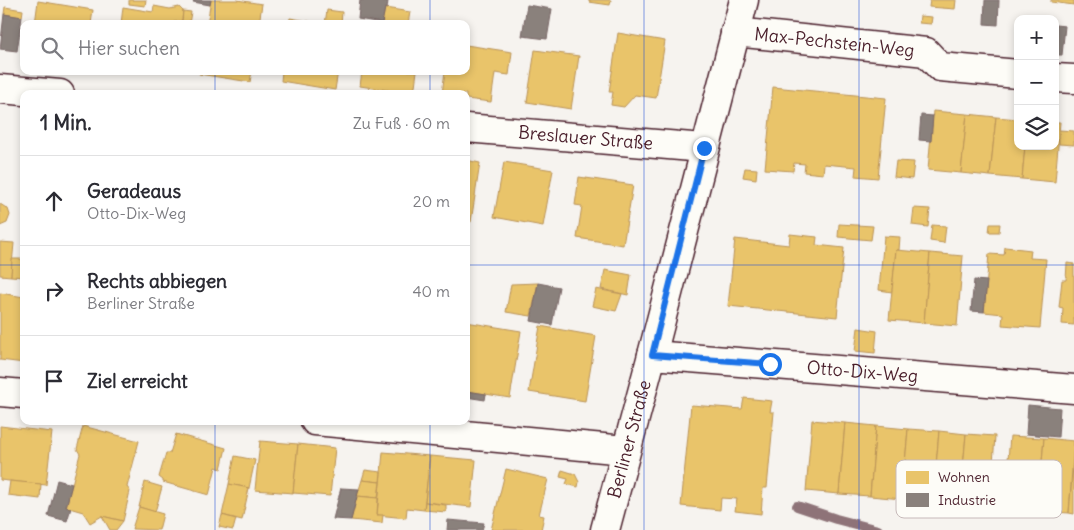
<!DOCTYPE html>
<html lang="de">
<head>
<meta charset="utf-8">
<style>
	:root { --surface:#fff; --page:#f2f2f3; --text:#2b2b33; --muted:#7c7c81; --line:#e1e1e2 }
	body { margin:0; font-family:Delius,sans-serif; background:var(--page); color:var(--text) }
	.controls { position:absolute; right:15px; top:15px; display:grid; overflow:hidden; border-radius:10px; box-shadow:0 2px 8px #0003 }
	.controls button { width:45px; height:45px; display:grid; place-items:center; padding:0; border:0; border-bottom:1px solid var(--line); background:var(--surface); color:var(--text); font:25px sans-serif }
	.stop { position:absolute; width:15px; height:15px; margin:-11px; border:4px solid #1a73e8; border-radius:50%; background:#fff }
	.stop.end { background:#1a73e8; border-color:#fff; box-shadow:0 1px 5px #0008 }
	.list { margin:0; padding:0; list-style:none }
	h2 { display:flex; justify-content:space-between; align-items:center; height:65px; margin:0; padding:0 20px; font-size:21px }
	h2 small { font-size:16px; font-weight:400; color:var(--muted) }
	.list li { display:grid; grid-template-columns:32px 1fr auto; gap:15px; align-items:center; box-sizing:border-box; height:90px; padding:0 20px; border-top:1px solid var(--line) }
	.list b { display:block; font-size:19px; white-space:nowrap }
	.list p { margin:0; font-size:16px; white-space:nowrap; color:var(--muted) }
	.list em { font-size:16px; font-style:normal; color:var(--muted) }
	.icon { flex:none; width:28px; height:28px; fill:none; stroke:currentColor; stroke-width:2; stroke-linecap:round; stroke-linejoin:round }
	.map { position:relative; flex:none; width:1074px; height:530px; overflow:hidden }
	.search { position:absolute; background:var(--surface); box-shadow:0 2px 8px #0003; left:20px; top:20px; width:450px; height:55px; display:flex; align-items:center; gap:12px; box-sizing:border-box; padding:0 18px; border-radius:10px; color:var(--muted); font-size:19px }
	.panel { position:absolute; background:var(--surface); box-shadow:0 2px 8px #0003; left:20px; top:90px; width:450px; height:335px; border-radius:10px }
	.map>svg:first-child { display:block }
	.homes { fill:#e9c46a; stroke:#b99257 }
	.industry { fill:#8a817c; stroke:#776464 }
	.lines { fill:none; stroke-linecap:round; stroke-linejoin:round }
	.stream { stroke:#8e7378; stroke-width:10 }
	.street-casing { stroke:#4a1f2b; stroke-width:31 }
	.street { stroke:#fdfcf7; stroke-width:28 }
	.route { stroke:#1a73e8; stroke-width:6 }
	.grid { fill:none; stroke:#1d4ed8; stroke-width:1; stroke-opacity:0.55 }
	.labels { text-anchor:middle; stroke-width:5; stroke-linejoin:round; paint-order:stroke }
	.street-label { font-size:18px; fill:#4a1f2b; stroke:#fdfcf7 }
	.key { fill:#fdfcf7; stroke:#c7baba; stroke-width:1 }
	.key-label { font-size:14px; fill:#4a1f2b }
</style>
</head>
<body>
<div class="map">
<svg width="1074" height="530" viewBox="0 0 1074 530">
	<rect width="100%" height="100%" fill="#f6f3ef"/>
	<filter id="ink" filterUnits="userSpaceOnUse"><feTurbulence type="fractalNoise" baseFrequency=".02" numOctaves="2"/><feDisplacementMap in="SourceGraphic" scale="10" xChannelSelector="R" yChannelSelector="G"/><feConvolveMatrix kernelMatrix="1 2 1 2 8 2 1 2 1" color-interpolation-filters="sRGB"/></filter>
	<g filter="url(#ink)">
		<g class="homes">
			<path d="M129,0H146L145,6L129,4Z"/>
			<path d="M211,0H237L262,4L259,24H207Z"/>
			<path d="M589,0H611L610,5L589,2Z"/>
			<path d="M930,0H956L955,9L929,7Z"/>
			<path d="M1051,0H1074V5L1051,2Z"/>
			<path d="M38,1L93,10L91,24H35Z"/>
			<path d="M154,6L170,9L179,7L183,11L182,21L174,22L173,24H121L123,7L153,12Z"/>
			<path d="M5,7L23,10L22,17L4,14Z"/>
			<path d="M385,8L410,12L408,24H382Z"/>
			<path d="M327,10L342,12L341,24H325Z"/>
			<path d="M183,11L191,12L189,24H178L182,21Z"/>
			<path d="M920,16L932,17L931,24L919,23Z"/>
			<path d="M290,18L325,24H289Z"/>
			<path d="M618,33L665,41L656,98L635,95L624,107L611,105L613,92H609Z"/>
			<path d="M466,45L512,52L509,75L495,73L491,102L466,99V94H442L445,71H466Z"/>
			<path d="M535,50L579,56L571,109L527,102Z"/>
			<path d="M200,71H252L250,82L199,74Z"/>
			<path d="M282,71H338L335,90L281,81Z"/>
			<path d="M362,71H417L414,94L360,86Z"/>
			<path d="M773,87L886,98L878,178L855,176L856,167L824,164L823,174L804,172L805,164L794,163L793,171L765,169Z"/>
			<path d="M933,111L967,114L961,173L928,170Z"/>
			<path d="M967,114L996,117L990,176L961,173Z"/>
			<path d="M996,117L1018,119V146H1025L1022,179L990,176Z"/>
			<path d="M1055,122H1060L1055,182L1022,179L1025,146H1055Z"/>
			<path d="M1059,130L1074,131V145L1059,144Z"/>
			<path d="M466,160L480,163L471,222L466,221Z"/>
			<path d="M896,161L914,162L912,179L894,177Z"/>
			<path d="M504,162L553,170L543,226L494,217Z"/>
			<path d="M745,168L757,169L756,179L743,177Z"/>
			<path d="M579,177L633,185L623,245L577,238L582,206L575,205Z"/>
			<path d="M0,204L8,209L10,215L7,223L0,226Z"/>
			<path d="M914,208L930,209L928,227L912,225Z"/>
			<path d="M839,224L873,226L871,240L838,237Z"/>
			<path d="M990,224H1000L999,232H989Z"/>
			<path d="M932,225L946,226L944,243L930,241Z"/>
			<path d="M790,234L817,237L816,245L844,248L837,317L728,306L735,239L789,245Z"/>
			<path d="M884,236L900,237L899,250H896L892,292L879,290Z"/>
			<path d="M0,242L14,243L11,276L0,275Z"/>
			<path d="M1005,247L1031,250L1030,258L1046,259L1040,328L1002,325L1003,314L984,312L989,254L1004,255Z"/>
			<path d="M896,250L930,253L924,323L889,320Z"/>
			<path d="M930,253L963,256L957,326L924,323Z"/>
			<path d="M12,259H24V277L11,276Z"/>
			<path d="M1067,263L1074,264V325L1062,324L1063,308L1059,307L1062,280H1066Z"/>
			<path d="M605,270L631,275L628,295L601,289Z"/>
			<path d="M538,283L531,316L506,312L511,284Z"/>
			<path d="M596,289L622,294L616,311L592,306Z"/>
			<path d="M0,293L24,297V363L0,360Z"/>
			<path d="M466,322L521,331L510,398L467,391L468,385H466Z"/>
			<path d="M540,326L596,336L585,401L529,392Z"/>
			<path d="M858,328L877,331L875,353L855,351Z"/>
			<path d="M744,398L772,401L770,412H774L767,488H763L761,514L735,511L737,499L721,498L720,510L681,506L691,405L742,409Z"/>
			<path d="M812,420L845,423L839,494L806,491Z"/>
			<path d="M845,423L876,426L870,496L839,494Z"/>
			<path d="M0,426L52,432L46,485L0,480Z"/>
			<path d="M83,426L139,441L127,487L130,491L123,521L102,516L90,523L83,512L66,507L80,454L77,449Z"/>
			<path d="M876,426L908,429L902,499L870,496Z"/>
			<path d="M908,429L939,431L933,501L902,499Z"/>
			<path d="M939,431L966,434L960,503L933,501Z"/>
			<path d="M176,434L226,448L221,469L216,467L209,495L163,482V480L159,477L166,453H170Z"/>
			<path d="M966,434L995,436L990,506L960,503Z"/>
			<path d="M1010,436L1044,438L1038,511L1004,507Z"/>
			<path d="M1044,438L1074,441L1069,513L1038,511Z"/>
			<path d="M260,441L298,444L293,493L255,490Z"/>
			<path d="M298,444L335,448L330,496L293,493Z"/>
			<path d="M383,452L430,456L424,510L407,508L406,518L377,515Z"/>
			<path d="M1074,455V514L1069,513Z"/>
			<path d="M235,456L255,460L249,488L229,484Z"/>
			<path d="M430,456L476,460L471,507L425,502Z"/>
			<path d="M506,469L548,479L539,515L544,516L541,530H491Z"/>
			<path d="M365,470L381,472L380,482L362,480Z"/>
			<path d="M562,470L575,474L579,482L578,487L566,484L568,479L560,477Z"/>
			<path d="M362,480L380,482L378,498L357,496Z"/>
			<path d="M10,481L41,484L40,499L8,495Z"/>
			<path d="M145,482L162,487L155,512L139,507Z"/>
			<path d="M229,484L249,488L242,520L222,515Z"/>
			<path d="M357,496L378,498L377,515H383L382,523L351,520Z"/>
			<path d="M425,502L446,505V512L424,510Z"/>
			<path d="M139,507L163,514L159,530L132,529Z"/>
			<path d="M222,515L236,519L233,530L219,527Z"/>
			<path d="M102,516L123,521L116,530H110Z"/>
		</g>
		<g class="industry">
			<path d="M193,0H211L210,5L193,2Z"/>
			<path d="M360,0L388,1L387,9L385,8L382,23L358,19Z"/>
			<path d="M985,0H999L998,25L984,24Z"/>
			<path d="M527,5L552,9L547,39L522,36Z"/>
			<path d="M4,14L22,17L17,51L0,49Z"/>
			<path d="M1055,25L1065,26L1062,55H1055Z"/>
			<path d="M921,115L933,116L931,141L919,140Z"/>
			<path d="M974,280L987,281L984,312L971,311Z"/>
			<path d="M538,283L559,287L552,325L531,321Z"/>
			<path d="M466,385H468L467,391L486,394L485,400L466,397Z"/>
			<path d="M1028,405L1060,408L1058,437L1026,434Z"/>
			<path d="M57,480L72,484L66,507L71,508L67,521L48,516Z"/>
			<path d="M341,488L359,489L351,520L333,519Z"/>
			<path d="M448,520L484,523L482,530H447Z"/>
		</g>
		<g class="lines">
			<path class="stream" d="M797,506L836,519L878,530"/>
			<defs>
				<g id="street">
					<path id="s1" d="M735,32L926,52L940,67L1018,74"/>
					<path d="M1055,78L1074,79"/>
					<path d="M0,89L60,94"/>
					<path id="s2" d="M466,128L704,148"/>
					<path id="s3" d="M652,355L1074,389"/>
					<path d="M0,392L24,394"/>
					<path d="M315,421L625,450"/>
					<path id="s4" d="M605,530L652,355L744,0"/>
				</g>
			</defs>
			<use href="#street" class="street-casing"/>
			<use href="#street" class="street"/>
		</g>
	</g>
	<g class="lines" filter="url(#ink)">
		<path class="route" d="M704,148L652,355L770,364"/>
	</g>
	<path class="grid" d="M215,0V24M430,0V24M644,0V530M859,0V530M215,71V94M430,71V94M0,265H24M466,265H1074M215,421V530M430,421V530"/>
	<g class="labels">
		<g class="street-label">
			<text dy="6" stroke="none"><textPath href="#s1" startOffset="100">Max-Pechstein-Weg</textPath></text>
			<text dy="6" stroke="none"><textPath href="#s2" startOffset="120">Breslauer Straße</textPath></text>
			<text dy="6" stroke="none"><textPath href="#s3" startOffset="211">Otto-Dix-Weg</textPath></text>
			<text dy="6" stroke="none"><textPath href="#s4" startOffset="94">Berliner Straße</textPath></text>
		</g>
	</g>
	<rect x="896" y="460" width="166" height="58" rx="8" class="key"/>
	<rect x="906" y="471" width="23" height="13" fill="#e9c46a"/>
	<rect x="906" y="493" width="23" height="14" fill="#8a817c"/>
	<g class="key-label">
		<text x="938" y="482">Wohnen</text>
		<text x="938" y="505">Industrie</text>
	</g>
</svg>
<div class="controls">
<button>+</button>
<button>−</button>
<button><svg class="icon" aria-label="layers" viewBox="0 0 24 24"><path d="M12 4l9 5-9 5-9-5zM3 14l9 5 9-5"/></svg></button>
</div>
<div class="stop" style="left:770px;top:364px"></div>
<div class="stop end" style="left:704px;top:148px"></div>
<div class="search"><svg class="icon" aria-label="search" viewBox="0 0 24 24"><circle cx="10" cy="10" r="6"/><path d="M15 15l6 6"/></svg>Hier suchen</div>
<section class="panel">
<h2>1 Min.<small>Zu Fuß · 60 m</small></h2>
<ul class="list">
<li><svg class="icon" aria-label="ahead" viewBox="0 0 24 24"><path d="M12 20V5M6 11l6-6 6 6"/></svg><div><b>Geradeaus</b><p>Otto-Dix-Weg</p></div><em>20 m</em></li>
<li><svg class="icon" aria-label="right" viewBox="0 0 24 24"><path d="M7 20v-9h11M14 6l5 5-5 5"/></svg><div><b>Rechts abbiegen</b><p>Berliner Straße</p></div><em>40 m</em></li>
<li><svg class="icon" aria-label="arrive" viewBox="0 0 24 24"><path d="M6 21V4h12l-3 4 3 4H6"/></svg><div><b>Ziel erreicht</b></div></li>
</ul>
</section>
</div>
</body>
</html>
